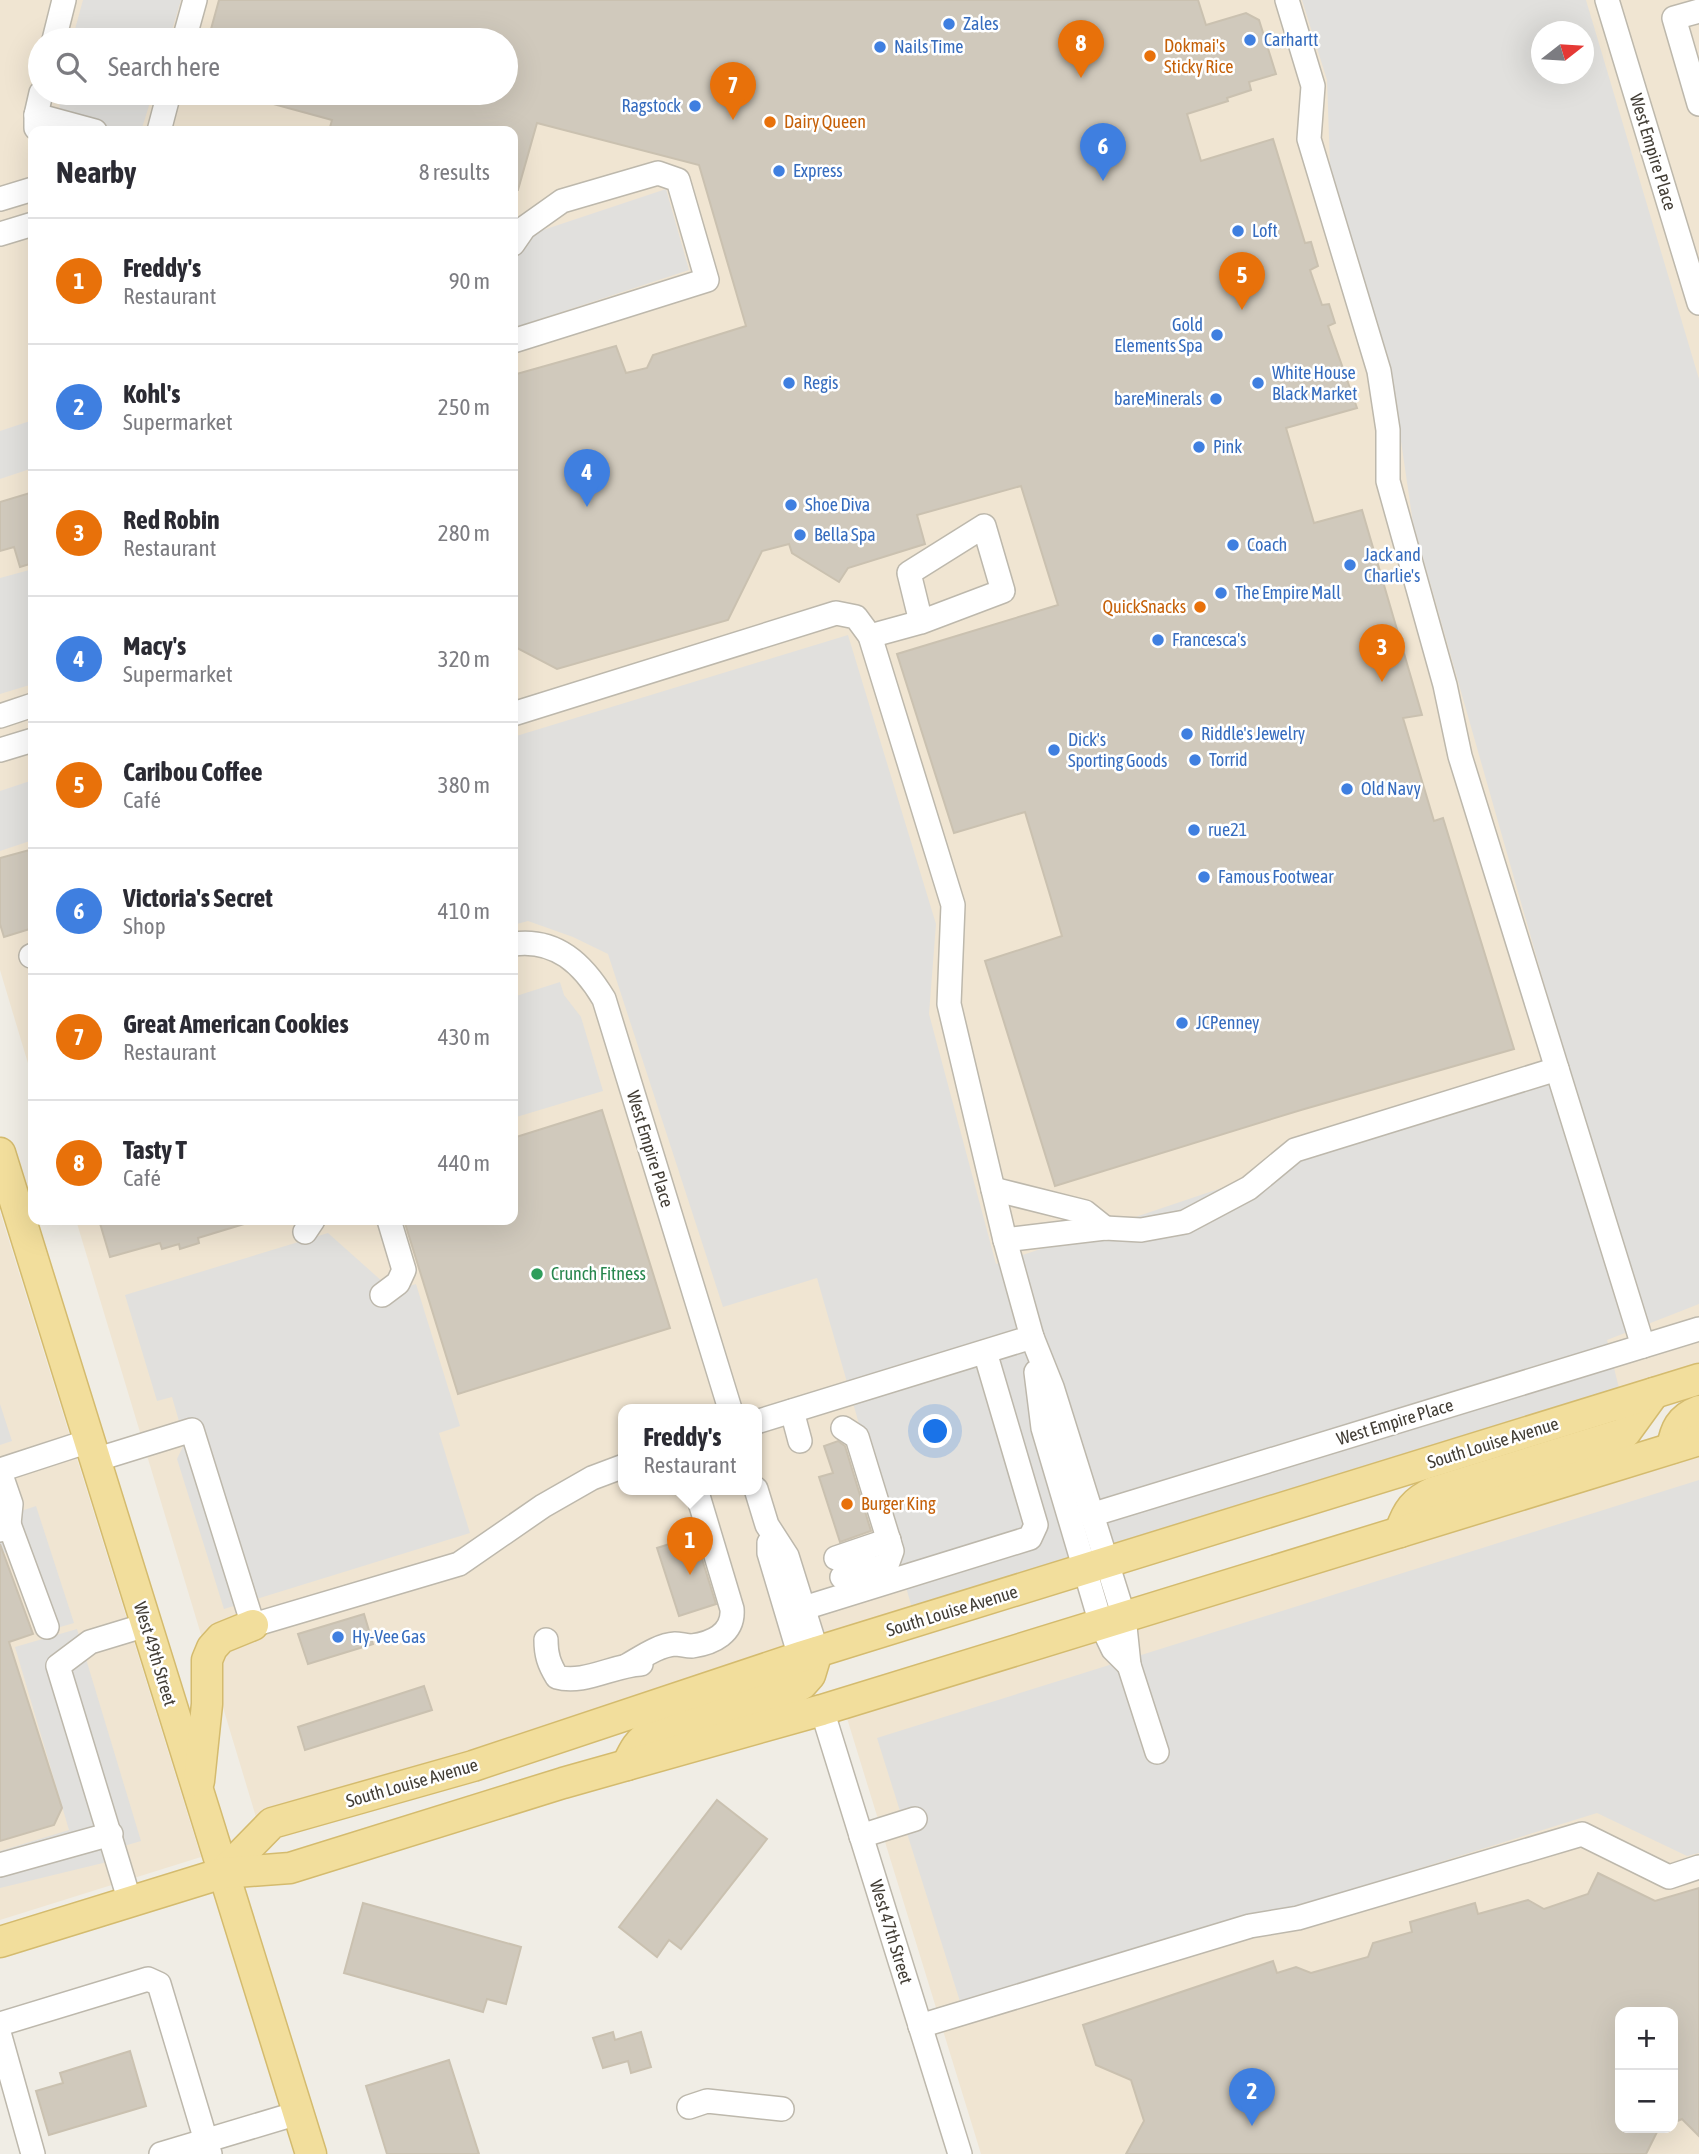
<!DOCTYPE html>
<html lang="en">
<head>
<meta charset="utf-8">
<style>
	:root { --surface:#fff; --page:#f2f2f3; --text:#2b2b33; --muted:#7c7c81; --line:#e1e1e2; --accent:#d93025 }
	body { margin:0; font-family:"Asap Condensed",sans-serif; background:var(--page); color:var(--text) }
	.controls { position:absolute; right:21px; bottom:21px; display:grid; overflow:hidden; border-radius:14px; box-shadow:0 7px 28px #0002 }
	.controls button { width:63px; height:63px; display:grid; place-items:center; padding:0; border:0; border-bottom:2px solid var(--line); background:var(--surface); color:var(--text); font:35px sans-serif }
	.compass { position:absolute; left:1531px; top:21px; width:63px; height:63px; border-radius:50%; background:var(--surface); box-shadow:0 7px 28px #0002; rotate:73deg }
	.you { position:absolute; left:936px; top:1432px; width:24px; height:24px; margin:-18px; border:5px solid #fff; border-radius:50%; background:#1a73e8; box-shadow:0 0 0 10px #1a73e833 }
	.badge { display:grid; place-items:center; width:46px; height:46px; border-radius:50%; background:var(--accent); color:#fff; font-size:23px; font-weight:700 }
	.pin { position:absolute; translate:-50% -58px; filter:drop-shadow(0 2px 4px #0008) }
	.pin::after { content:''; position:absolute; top:37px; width:24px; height:21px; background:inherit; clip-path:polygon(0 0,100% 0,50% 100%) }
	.popup { position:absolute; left:618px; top:1404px; width:144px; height:91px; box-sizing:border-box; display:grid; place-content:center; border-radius:14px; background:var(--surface); filter:drop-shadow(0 2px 5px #0005); font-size:23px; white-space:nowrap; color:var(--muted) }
	.popup b { font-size:26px; color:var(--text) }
	.popup::after { content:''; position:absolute; left:50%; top:100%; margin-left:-14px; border:14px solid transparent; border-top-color:var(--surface) }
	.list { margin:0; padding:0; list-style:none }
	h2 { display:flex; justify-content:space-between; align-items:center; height:91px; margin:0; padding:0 28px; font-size:30px }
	h2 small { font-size:23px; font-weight:400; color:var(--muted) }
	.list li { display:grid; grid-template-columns:46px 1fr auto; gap:21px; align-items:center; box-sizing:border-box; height:126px; padding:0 28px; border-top:2px solid var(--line) }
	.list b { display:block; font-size:26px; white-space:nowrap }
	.list p { margin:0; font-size:23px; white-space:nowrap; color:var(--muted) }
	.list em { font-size:23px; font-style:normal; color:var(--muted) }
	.icon { flex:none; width:38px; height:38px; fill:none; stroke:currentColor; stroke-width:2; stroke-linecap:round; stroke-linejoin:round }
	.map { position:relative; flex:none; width:1699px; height:2154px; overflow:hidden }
	.search { position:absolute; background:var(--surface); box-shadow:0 7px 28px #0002; left:28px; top:28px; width:490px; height:77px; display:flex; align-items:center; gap:18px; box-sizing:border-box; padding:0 24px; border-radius:38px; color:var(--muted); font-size:26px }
	.panel { position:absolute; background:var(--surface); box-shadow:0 7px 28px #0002; left:28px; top:126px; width:490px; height:1099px; border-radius:14px }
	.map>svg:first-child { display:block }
	.commercial { fill:#f0e5d2; fill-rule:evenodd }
	.parking { fill:#e1e0dd; fill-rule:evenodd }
	.building { fill:#d0c9bc; stroke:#cac1b0; stroke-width:2 }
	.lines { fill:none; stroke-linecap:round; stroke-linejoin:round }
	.minor-casing { stroke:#bdb8ac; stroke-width:26 }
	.major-casing { stroke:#d4bb6e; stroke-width:33 }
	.minor { stroke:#fff; stroke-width:23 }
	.major { stroke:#f2de9c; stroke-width:30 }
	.shop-dot { fill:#3f7fe0; stroke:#fff; stroke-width:2.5 }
	.food-dot { fill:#e8710a; stroke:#fff; stroke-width:2.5 }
	.leisure-dot { fill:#2e9e5b; stroke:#fff; stroke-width:2.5 }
	.labels { text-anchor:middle; stroke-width:5; stroke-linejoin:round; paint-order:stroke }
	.shop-label { font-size:18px; fill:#366cbe; stroke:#fff; text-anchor:start }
	.food-label { font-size:18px; fill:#c56008; stroke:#fff; text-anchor:start }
	.street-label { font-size:18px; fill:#423d35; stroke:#fff }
	.leisure-label { font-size:18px; fill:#27864d; stroke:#fff; text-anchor:start }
</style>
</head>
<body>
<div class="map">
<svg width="1699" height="2154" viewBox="0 0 1699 2154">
	<rect width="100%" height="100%" fill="#f0ede5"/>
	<g class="commercial">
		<path d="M0,0H1699V1367L256,1817L76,1220H513V131H33V1080L0,970ZM1542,32H1584V74H1542ZM40,40H506V93H40ZM624,1409H756V1489H624Z"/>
		<path d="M0,1212L201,1857L0,1920Z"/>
		<path d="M1699,1453V2154H981L846,1715ZM1620,2012H1673V2128H1620Z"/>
	</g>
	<g class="parking">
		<path d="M83,0H181L169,40H72Z"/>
		<path d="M1302,0H1586L1699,379V1304L1607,1340L1620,1392L912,1608L817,1278L723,1307L608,954L573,937L528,921L513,925V737L848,635L936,924L929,1014L996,1264L1569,1071L1413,523L1391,373L1330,165L1327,80ZM1542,32H1584V74H1542Z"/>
		<path d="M60,93H153L141,131H59Z"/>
		<path d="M666,189L689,270L513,328V240Z"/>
		<path d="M33,420V468L0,479V431Z"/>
		<path d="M33,569V684L0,694V578Z"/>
		<path d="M33,780V840L0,851V791Z"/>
		<path d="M560,982L564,995L581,1017L603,1091L513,1118V997Z"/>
		<path d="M328,1233L393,1291L416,1284L460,1426L439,1433L470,1533L224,1609L177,1459L185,1442L172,1397L157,1401L125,1295Z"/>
		<path d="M0,1404L12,1441L0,1445Z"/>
		<path d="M1699,1480V1853L1687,1856L1597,1813L963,2011L877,1738Z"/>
		<path d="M36,1506L74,1623L36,1634L11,1556L0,1550V1518Z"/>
		<path d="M77,1629L141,1841L124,1846L103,1863L0,1888V1851L69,1830L15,1647Z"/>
	</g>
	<g class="building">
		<path d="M219,0H1198L1206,25L1246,13L1259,20L1276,74L1249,82L1251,90L1227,98L1228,101L1187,114L1201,161L1273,139L1305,243L1311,242L1318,266L1310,270L1322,305L1329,304L1335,323L1328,326L1357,408L1286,428L1314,523L1362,510L1422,715L1403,718L1434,821L1443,818L1514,1049L1301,1110L1055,1186L985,961L1062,936L1050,895L1025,812L954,833L897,654L1058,605L1021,486L917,515L925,544L848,568L839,582L792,553L789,544L762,551L728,620L557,669L513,646V375L616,346L626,373L647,368L653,355L746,326L699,165L537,123L518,190H513V131H329L332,120L251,98L252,93H506V40H208Z"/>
		<path d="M33,492V563L20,567L14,547L0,551V502Z"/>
		<path d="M33,849V928L4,937L0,924V858Z"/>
		<path d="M602,1110L670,1328L458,1394L404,1220H513V1138Z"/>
		<path d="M99,1220H243L244,1224L198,1238L199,1243L180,1249L179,1244L162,1249L160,1243L110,1257Z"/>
		<path d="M838,1441L845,1446L871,1531L840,1542L819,1477L833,1473L824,1446Z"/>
		<path d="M695,1536L716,1604L679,1616L657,1548Z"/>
		<path d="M0,1544L33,1634L9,1642L62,1808L54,1825L0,1841Z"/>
		<path d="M364,1614L373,1644L308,1664L298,1634Z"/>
		<path d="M424,1686L432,1710L305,1750L298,1727Z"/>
		<path d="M717,1800L767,1839L681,1949L669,1940L657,1957L619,1927Z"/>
		<path d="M1598,1873L1655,1901L1699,1888V2136L1682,2119L1673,2123V2012H1620V2128H1659L1646,2154H1126L1144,2121L1131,2080L1096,2065L1083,2025L1273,1961L1277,1973L1296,1967L1311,1973L1368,1957L1373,1943L1412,1932L1410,1922L1475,1903L1478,1914L1528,1900L1544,1909L1588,1894Z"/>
		<path d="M363,1903L521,1947L506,2004L487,1999L483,2012L344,1973Z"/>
		<path d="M613,2032L615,2040L641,2032L651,2067L631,2073L628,2061L603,2068L593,2038Z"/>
		<path d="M130,2051L146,2106L49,2135L36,2091L63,2083L60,2073Z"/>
		<path d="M449,2060L479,2154H387L366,2086Z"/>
	</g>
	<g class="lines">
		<defs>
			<g id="minor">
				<path d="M1287,0L1313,86L1309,139L1379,371L1388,430V481L1445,685L1460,756L1643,1346"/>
				<path d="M1607,0L1699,303"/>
				<path d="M1699,11L1674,18L1699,104"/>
				<path d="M54,40L64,0"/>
				<path d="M184,40L195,0"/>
				<path d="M36,115L95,131"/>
				<path d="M36,128V115L41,93"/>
				<path d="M159,131L169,93"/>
				<path d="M0,199L33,189"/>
				<path d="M0,234L33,224"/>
				<path d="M513,244L524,228L562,201L658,173L678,180L707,280L513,341"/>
				<path d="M870,636L921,622L1003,591L984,526L909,573L921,622"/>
				<path d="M513,714L836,613L856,617L870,636L953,905L949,1004L1005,1240L1032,1337L1052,1387L1124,1617L1129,1665L1157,1752"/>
				<path d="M0,716L33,705"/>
				<path d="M0,750L33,740"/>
				<path d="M513,944C556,938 583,964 604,999L730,1409"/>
				<path d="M31,956L33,955"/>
				<path d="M993,1189L1085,1212L1105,1228"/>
				<path d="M305,1232L313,1220"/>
				<path d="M1005,1240L1105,1228L1141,1230L1185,1222L1249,1188L1295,1150L1557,1069"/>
				<path d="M382,1295L398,1283L404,1270L389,1220"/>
				<path d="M1036,1372L1043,1428L1101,1624L1113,1649L1129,1665"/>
				<path d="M792,1411L800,1441"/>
				<path d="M756,1422L1032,1337"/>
				<path d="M95,1460L192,1430L253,1625L459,1564L543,1506L592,1478L624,1466"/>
				<path d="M0,1470L89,1441"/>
				<path d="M0,1472L11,1504L9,1524L0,1530"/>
				<path d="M756,1489L767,1525L787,1556L817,1652"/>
				<path d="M1091,1515L1699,1329"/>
				<path d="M9,1524L47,1627"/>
				<path d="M769,1543V1553L800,1657"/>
				<path d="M836,1558L889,1540"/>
				<path d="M842,1577L887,1565L892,1551L857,1437L843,1428"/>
				<path d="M804,1608L1030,1538L1036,1525L985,1352"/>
				<path d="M546,1640C546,1655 549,1664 557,1677C583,1685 614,1665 641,1664"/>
				<path d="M628,1665C642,1657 659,1645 675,1644C680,1644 686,1646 692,1646C713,1643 734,1633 732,1609L696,1489"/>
				<path d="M822,1710L960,2154"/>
				<path d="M861,1836L915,1819"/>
				<path d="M0,1865L111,1834"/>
				<path d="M130,1902L58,1666L90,1642L146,1625"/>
				<path d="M0,2024L148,1979L159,1984L210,2154"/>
				<path d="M920,2026L1250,1926L1298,1918L1582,1834L1669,1877L1699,1867"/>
				<path d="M0,2036L33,2154"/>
				<path d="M689,2107L707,2101L782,2109"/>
				<path d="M161,2154L298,2113"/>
			</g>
			<g id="major">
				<path d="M0,1153L311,2154"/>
				<path d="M1672,1448C1675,1430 1680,1418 1699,1411"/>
				<path d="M1400,1532C1407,1511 1414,1501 1434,1492L1625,1433L1654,1393"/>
				<path d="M627,1765C634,1750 638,1741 653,1733L790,1691L802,1684L810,1675L817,1652"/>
				<path d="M199,1781L207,1704V1660L212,1648L221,1638L253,1625"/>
				<path d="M223,1873L272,1823L473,1766L800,1657L1699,1379"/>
				<path d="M0,1942L223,1873L290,1868L563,1783L822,1710L1699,1440"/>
			</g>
		</defs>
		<use href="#minor" class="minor-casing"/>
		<use href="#major" class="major-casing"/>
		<use href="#minor" class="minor"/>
		<use href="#major" class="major"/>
	</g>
	<g class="shop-dot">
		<circle cx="949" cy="24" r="7"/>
		<circle cx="1250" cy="40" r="7"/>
		<circle cx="880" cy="47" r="7"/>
		<circle cx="695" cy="106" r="7"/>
		<circle cx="779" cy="171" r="7"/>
		<circle cx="1238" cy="231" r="7"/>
		<circle cx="1217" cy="335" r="7"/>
		<circle cx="789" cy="383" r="7"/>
		<circle cx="1258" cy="383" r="7"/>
		<circle cx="1216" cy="399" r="7"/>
		<circle cx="1199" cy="447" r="7"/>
		<circle cx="791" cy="505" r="7"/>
		<circle cx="800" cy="535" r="7"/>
		<circle cx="1233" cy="545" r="7"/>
		<circle cx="1350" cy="565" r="7"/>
		<circle cx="1221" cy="593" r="7"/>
		<circle cx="1158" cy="640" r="7"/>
		<circle cx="1187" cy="734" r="7"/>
		<circle cx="1054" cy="750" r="7"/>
		<circle cx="1195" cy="760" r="7"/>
		<circle cx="1347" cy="789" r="7"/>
		<circle cx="1194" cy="830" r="7"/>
		<circle cx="1204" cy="877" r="7"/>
		<circle cx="1182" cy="1023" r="7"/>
		<circle cx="338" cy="1637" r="7"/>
	</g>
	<g class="food-dot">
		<circle cx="1150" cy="56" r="7"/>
		<circle cx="770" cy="122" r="7"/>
		<circle cx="1200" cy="607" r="7"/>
		<circle cx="847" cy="1504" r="7"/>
	</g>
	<circle class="leisure-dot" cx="537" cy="1274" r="7"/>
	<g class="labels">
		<g class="shop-label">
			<text x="963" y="30">Zales</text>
			<text x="1264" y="46">Carhartt</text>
			<text x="894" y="53">Nails Time</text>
			<text x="681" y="112" text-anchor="end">Ragstock</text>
			<text x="793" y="177">Express</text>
			<text x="1252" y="237">Loft</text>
			<text x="1203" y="331" text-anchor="end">Gold<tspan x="1203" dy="21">Elements Spa</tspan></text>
			<text x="1272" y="379">White House<tspan x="1272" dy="21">Black Market</tspan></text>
			<text x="803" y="389">Regis</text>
			<text x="1202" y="405" text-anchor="end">bareMinerals</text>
			<text x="1213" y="453">Pink</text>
			<text x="805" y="511">Shoe Diva</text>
			<text x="814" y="541">Bella Spa</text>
			<text x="1247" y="551">Coach</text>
			<text x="1364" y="561">Jack and<tspan x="1364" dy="21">Charlie's</tspan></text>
			<text x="1235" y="599">The Empire Mall</text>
			<text x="1172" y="646">Francesca's</text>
			<text x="1201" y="740">Riddle's Jewelry</text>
			<text x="1068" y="746">Dick's<tspan x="1068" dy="21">Sporting Goods</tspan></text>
			<text x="1209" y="766">Torrid</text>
			<text x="1361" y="795">Old Navy</text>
			<text x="1208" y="836">rue21</text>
			<text x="1218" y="883">Famous Footwear</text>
			<text x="1196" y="1029">JCPenney</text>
			<text x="352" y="1643">Hy-Vee Gas</text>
		</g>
		<g class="food-label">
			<text x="1164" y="52">Dokmai's<tspan x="1164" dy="21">Sticky Rice</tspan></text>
			<text x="784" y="128">Dairy Queen</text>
			<text x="1186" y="613" text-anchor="end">QuickSnacks</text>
			<text x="861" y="1510">Burger King</text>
		</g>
		<g class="street-label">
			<text transform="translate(1653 152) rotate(73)" y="6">West Empire Place</text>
			<text transform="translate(650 1149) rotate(73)" y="6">West Empire Place</text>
			<text transform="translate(1395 1422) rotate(-17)" y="6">West Empire Place</text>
			<text transform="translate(1493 1443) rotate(-17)" y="6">South Louise Avenue</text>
			<text transform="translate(952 1611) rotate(-17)" y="6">South Louise Avenue</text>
			<text transform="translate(155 1654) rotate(73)" y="6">West 49th Street</text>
			<text transform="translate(412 1783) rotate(-16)" y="6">South Louise Avenue</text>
			<text transform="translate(891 1932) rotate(73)" y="6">West 47th Street</text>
		</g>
		<g class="leisure-label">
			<text x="551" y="1280">Crunch Fitness</text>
		</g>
	</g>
</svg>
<div class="controls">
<button>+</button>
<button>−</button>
</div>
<svg class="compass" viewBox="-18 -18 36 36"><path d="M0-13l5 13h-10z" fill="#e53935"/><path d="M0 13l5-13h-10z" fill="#7c7c81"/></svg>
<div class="you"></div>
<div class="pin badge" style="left:690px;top:1575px;background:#e8710a">1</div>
<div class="popup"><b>Freddy's</b>Restaurant</div>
<div class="pin badge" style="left:1252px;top:2126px;background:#3f7fe0">2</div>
<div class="pin badge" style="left:1382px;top:682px;background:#e8710a">3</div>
<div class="pin badge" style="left:587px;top:507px;background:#3f7fe0">4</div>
<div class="pin badge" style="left:1242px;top:310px;background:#e8710a">5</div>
<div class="pin badge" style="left:1103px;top:181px;background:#3f7fe0">6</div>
<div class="pin badge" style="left:733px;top:120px;background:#e8710a">7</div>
<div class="pin badge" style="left:1081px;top:78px;background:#e8710a">8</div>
<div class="search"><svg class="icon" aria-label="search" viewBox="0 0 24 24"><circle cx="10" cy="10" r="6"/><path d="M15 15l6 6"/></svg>Search here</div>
<section class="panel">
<h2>Nearby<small>8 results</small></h2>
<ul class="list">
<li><span class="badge" style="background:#e8710a">1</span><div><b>Freddy's</b><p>Restaurant</p></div><em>90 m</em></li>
<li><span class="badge" style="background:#3f7fe0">2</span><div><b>Kohl's</b><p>Supermarket</p></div><em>250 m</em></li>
<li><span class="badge" style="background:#e8710a">3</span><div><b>Red Robin</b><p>Restaurant</p></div><em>280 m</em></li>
<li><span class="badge" style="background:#3f7fe0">4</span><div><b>Macy's</b><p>Supermarket</p></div><em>320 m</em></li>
<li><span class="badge" style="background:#e8710a">5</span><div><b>Caribou Coffee</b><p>Café</p></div><em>380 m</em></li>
<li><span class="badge" style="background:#3f7fe0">6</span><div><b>Victoria's Secret</b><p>Shop</p></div><em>410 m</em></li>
<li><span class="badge" style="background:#e8710a">7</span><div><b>Great American Cookies</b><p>Restaurant</p></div><em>430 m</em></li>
<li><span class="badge" style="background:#e8710a">8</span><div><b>Tasty T</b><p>Café</p></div><em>440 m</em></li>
</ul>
</section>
</div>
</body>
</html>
